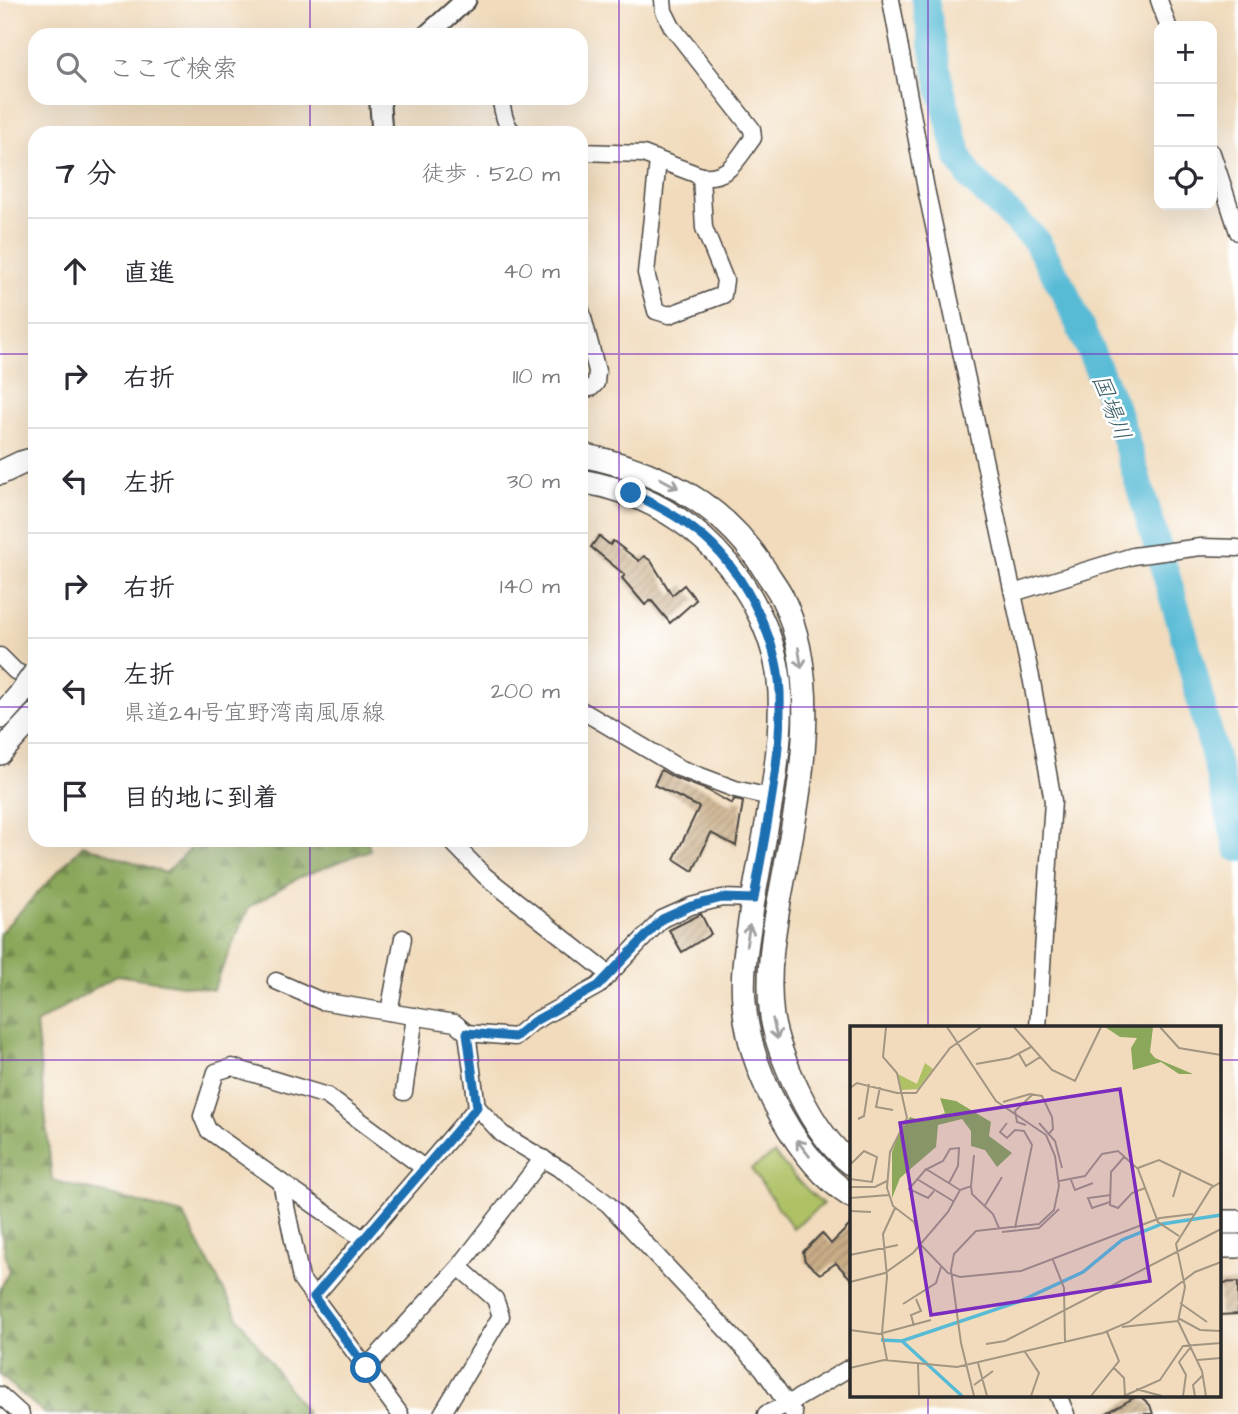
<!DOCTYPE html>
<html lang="ja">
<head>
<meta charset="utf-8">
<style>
	:root { --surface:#fff; --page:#f2f2f3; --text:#2b2b33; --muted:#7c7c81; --line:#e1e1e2 }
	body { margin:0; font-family:"Architects Daughter","Klee One",sans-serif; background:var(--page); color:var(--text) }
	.controls { position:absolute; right:21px; top:21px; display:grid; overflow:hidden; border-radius:14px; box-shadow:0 7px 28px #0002 }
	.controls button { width:63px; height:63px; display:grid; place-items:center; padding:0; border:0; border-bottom:2px solid var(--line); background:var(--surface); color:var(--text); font:35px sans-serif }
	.stop { position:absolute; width:21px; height:21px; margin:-16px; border:5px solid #1f6fb2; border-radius:50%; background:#fff }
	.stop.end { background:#1f6fb2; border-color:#fff; box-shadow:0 2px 7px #0008 }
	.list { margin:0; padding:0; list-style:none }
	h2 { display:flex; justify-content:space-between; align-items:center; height:91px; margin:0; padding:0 28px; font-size:30px }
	h2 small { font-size:23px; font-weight:400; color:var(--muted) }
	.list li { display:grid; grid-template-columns:46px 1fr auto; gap:21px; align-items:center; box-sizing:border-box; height:105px; padding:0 28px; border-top:2px solid var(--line) }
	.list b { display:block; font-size:26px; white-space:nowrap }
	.list p { margin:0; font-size:23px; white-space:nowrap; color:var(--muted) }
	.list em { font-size:23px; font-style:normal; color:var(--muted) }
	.icon { flex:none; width:38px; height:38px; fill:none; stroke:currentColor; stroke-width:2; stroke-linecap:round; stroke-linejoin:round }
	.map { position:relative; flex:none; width:1238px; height:1414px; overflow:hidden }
	.search { position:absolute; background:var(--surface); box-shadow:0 7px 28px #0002; left:28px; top:28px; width:560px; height:77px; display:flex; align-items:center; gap:18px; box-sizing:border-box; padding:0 24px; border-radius:21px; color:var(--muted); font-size:26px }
	.panel { position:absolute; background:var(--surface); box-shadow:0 7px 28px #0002; left:28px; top:126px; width:560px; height:721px; border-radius:21px }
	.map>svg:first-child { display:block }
	.grass { fill:#aec165; stroke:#6c7648; stroke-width:2 }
	.forest { fill:url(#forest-firs); stroke:#5a6942; stroke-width:2 }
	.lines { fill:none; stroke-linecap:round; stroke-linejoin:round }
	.river { stroke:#58bbd6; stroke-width:28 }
	.building { fill:url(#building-hatch) }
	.minor-casing { stroke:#494541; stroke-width:19 }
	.tertiary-casing { stroke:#494541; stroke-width:23 }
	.secondary-casing { stroke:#494541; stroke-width:26 }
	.minor { stroke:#fff; stroke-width:16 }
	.tertiary { stroke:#fff; stroke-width:19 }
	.secondary { stroke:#fff; stroke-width:23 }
	.secondary-bridge-casing { stroke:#494541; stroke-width:26; stroke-linecap:butt }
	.secondary-bridge { stroke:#fff; stroke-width:23 }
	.oneway { stroke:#a0a0a0 }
	.route { stroke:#1f6fb2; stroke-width:9 }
	.grid { fill:none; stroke:#7b2cbf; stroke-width:2; stroke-opacity:0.55 }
	.labels { text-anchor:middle; stroke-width:5; stroke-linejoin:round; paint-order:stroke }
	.water-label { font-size:23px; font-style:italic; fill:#3b5d67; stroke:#fff }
	.inset-river { fill:none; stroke:#58bbd6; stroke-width:3.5 }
	.inset-road { fill:none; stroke:#a29582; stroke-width:2 }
	.view { fill:#7b2cbf; fill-opacity:0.15; stroke:#7b2cbf; stroke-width:3.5 }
	.inset-edge { fill:none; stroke:#2b2b2b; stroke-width:3.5 }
</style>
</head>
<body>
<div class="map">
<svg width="1238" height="1414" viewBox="0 0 1238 1414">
	<defs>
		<pattern id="forest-firs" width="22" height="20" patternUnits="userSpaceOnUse" patternTransform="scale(1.75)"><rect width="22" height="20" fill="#8aa75a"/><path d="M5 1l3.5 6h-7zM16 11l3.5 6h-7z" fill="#71884b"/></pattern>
		<pattern id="building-hatch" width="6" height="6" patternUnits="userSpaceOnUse" patternTransform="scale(1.75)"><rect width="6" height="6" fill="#c9ad87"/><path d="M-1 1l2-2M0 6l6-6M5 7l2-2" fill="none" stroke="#a38d6f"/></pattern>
	</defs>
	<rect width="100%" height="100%" fill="#fff"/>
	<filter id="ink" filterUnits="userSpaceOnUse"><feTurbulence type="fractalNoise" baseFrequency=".0143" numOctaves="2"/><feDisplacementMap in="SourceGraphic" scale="14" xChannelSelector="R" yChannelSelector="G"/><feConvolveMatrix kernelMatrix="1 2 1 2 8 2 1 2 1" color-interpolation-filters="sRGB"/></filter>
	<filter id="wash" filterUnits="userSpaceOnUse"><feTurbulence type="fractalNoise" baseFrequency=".00686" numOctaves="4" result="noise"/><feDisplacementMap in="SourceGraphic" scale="28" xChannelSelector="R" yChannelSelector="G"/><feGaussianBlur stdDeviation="1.57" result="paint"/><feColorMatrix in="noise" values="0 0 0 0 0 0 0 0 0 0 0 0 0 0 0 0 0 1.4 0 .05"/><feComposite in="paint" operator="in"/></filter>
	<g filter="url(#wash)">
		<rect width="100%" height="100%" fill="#f1dbbc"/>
		<path class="grass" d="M774,1154L797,1180L823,1204L793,1228L751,1169Z"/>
		<path class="forest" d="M199,840H367L370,850L300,877L249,907L213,990L117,975L36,1024L52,1180L183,1214L238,1317L307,1414H45L0,1375V1290L9,1271L0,1226V933L83,845L166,873Z"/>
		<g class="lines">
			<path class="river" d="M925,0L941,89L959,158L972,179L1035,239L1065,292L1118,415L1182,628L1238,848"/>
		</g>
		<g id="blocks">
			<g class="building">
				<path d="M599,536L610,545L613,541L639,561L644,556L651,561L672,595L684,585L696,600L670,623L651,600L645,605L622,578L625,575L591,547Z"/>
				<path d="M661,770L675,778L707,790L732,804L734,799L743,802L736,846L711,833L693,871L674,859L699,807L654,785Z"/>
				<path d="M701,914L711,934L682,952L669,930Z"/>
				<path d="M851,1224V1279L836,1263L820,1274L805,1261L803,1252L822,1233L831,1244Z"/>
				<path d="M1238,1282V1314L1219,1315V1283Z"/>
				<path d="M1139,1395L1150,1405L1153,1414H1105Z"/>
			</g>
		</g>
	</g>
	<g filter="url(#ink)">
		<use href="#blocks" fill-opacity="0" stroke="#494541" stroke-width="2"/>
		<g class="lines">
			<defs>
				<g id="minor">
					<path d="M891,0L926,189L1032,682L1053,801L1038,1027"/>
					<path d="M1159,0L1168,26"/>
					<path d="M500,98C503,110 504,125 514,133"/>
					<path d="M581,152L643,154L701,176C730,179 737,159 753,138L752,129L672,27L664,11L663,0"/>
					<path d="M1212,153L1238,232"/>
					<path d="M658,161L646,273L656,311L669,315L723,295L725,280L704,228L701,176"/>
					<path d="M581,310L597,371L596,383L591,388L581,390"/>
					<path d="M1013,593L1133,556L1201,547L1238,548"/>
					<path d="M0,656L15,671L35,681"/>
					<path d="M581,710L679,768L735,789L770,797"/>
					<path d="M450,840L485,876L609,974"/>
					<path d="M754,899L722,898L691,906L662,919L598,986L533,1022L515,1037L467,1033L477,1107L502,1134L565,1172L608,1204L763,1369L794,1414"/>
					<path d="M276,981L321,1001L455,1023L467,1033"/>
					<path d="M389,1012L403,938"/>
					<path d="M404,1092L415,1016"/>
					<path d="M281,1182L363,1239"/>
					<path d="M314,1297L301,1279L281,1182L208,1130L202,1116L216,1072L232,1067L327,1096L424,1168"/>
					<path d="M366,1368L459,1267L543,1158"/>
					<path d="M0,1395L21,1414"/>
					<path d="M1058,1395L1066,1414"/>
					<path d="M400,1414L314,1297L477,1107"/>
					<path d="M442,1414L501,1316L495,1299L459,1267"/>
					<path d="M766,1414L788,1404L851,1367"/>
				</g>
				<g id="tertiary">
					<path d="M427,35L466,0"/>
					<path d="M382,133L380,106L382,98"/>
				</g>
				<g id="secondary">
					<path d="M581,455C653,469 719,500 761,564C767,574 775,584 781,595C824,682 799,795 782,886C774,928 766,973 772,1017C776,1043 787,1068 798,1091C811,1118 827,1145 851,1163"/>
					<path d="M0,473L21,463L35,459"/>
					<path d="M581,481C633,490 678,512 715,550C750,586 778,641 780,692C783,760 763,839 752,907C748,938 741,970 744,1002C747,1043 762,1082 782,1117C799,1147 822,1177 851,1196"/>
					<path d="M0,717L19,696"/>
					<path d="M0,753L35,715"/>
					<path d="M1219,1222H1238"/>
					<path d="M1219,1246H1238"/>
				</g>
			</defs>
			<use href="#minor" class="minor-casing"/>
			<use href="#tertiary" class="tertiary-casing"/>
			<use href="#secondary" class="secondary-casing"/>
			<use href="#minor" class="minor"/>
			<use href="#tertiary" class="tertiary"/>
			<use href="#secondary" class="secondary"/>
			<defs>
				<path id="secondary-bridge" d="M19,696L35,673"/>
			</defs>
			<use href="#secondary-bridge" class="secondary-bridge-casing"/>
			<use href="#secondary-bridge" class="secondary-bridge"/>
		</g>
		<defs><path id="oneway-shaft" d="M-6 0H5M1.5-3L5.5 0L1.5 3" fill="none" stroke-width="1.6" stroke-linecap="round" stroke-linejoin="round" transform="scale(1.75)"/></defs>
		<g class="oneway">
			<use href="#oneway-shaft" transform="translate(669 483) rotate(28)"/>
			<use href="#oneway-shaft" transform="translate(800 658) rotate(81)"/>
			<use href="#oneway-shaft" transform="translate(748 935) rotate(-81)"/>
			<use href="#oneway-shaft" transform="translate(775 1029) rotate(77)"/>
			<use href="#oneway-shaft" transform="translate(803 1148) rotate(-128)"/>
		</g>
	</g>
	<g class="lines" filter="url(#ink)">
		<path class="route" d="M366,1368L314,1297L477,1107L467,1033L515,1037L533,1022L598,986L662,919L691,906L722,898L754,899C765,831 782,761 780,692C778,637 740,564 696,531C676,515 654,504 631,493"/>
	</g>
	<path class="grid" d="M310,0V35M619,0V1414M928,0V1027M310,98V133M0,354H35M581,354H1238M0,707H35M581,707H1238M310,840V1414M0,1060H851M1219,1060H1238M928,1395V1414"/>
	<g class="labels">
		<g class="water-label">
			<text transform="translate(1112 407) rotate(69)" y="8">国場川</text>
		</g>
	</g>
	<g transform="translate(850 1026)">
		<rect width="371" height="371" fill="#f1dbbc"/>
		<path d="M255,1H303L300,26L305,32L343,48H329L311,36L283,44L281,22L287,12L270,11ZM90,72L106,75L141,96L139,110L162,127L147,141L135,124L121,120V105L112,93L88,99L86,121L50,152L42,172V126L49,108L60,91L73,95L95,87Z" fill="#8aa75a"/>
		<path d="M75,37L83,43L68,63L51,64L48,48L67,58Z" fill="#aec165"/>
		<path class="inset-river" d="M31,314L52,315L168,276L233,246L272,214L312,198L371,189M52,315L112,370"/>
		<path class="inset-road" d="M36,1L33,31L47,47L57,92L40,126L37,162L43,180L64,196L71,219L98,247L110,251L171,245L310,192L343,188M97,1L146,75L196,109L205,130L209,160L204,184L189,198L126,205L104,228L101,244L111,317L124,370M164,1L202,44L225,55L251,1M310,1L329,22L371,29M169,28L176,40L190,31M126,38L160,32L181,21M30,61L26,81L43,84M0,62L7,57L47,67H66L100,22L131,1M153,76L180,68L192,70L202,91L203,103L198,109M8,93L14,90L19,58M157,97L150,106L157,112L165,104L174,105L182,119L165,202M189,97L205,115L212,142M176,99L167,96L165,85L183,68M275,130L261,146L260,179L268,182L282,167L295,162M0,134L2,137L14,125L27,131L22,156L0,153M288,142L309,134L363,160M77,143L93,135L100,123L109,122L108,140L99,157M67,153L103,175M221,154L225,164L243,157M209,155L235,150L252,128L268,125L288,143L308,196L329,210M121,160L124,129M0,161H25L37,155M84,165L78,172L59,163L76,143L110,164M323,171L331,144M0,172L39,169M260,176L242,182L238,172L261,169M134,181L152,151M0,185L21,186M152,206L189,202L209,183M0,229L48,219M203,234L214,262L215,316M0,256L35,247L63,227L98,186L110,164L121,160L122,168L143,188L149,202M330,277L357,296M53,278L86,257L91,241M328,292L350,304L371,305M64,300L61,289L71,285L66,273M272,301L328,295M0,304L29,308L81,294M136,318L155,315L371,203M175,326L189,347L181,370M37,334L32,307L37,251L33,208L45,182M347,334L371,332M128,337L137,370M68,338L69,370M0,342L34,334L107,341L253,307L279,296L345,246L371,236M264,342L274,352L275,370M124,359L143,345M286,363L312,370M241,370L269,335L257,306M274,370L310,354L333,320L371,317M333,370L336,349L329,336L340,322M345,370L343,359L353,349M356,370L352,345L328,295L335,261L326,218L361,162L371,156"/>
		<path class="view" d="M270,63L300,255L81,289L50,97Z"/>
		<rect width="371" height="371" class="inset-edge"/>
	</g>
</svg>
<div class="controls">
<button>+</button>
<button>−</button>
<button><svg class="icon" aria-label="locate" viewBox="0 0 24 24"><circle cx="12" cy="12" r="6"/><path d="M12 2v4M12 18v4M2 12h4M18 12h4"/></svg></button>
</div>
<div class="stop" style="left:366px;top:1368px"></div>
<div class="stop end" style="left:631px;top:493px"></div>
<div class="search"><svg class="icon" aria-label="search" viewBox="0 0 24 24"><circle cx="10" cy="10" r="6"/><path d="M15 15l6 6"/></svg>ここで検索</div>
<section class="panel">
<h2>7 分<small>徒歩 · 520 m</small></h2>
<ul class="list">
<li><svg class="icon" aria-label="ahead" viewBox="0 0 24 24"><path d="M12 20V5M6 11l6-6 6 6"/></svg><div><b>直進</b></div><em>40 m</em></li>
<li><svg class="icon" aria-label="right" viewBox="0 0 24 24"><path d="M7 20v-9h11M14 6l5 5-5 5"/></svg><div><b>右折</b></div><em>110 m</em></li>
<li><svg class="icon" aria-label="left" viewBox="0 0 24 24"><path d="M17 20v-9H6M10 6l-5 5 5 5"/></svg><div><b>左折</b></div><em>30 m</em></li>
<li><svg class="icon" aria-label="right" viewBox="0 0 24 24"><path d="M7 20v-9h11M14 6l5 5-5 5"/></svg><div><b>右折</b></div><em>140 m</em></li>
<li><svg class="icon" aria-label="left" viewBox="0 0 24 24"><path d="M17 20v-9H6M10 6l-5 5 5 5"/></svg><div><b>左折</b><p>県道241号宜野湾南風原線</p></div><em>200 m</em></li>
<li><svg class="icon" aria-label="arrive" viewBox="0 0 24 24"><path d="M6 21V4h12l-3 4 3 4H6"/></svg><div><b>目的地に到着</b></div></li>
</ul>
</section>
</div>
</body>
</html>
